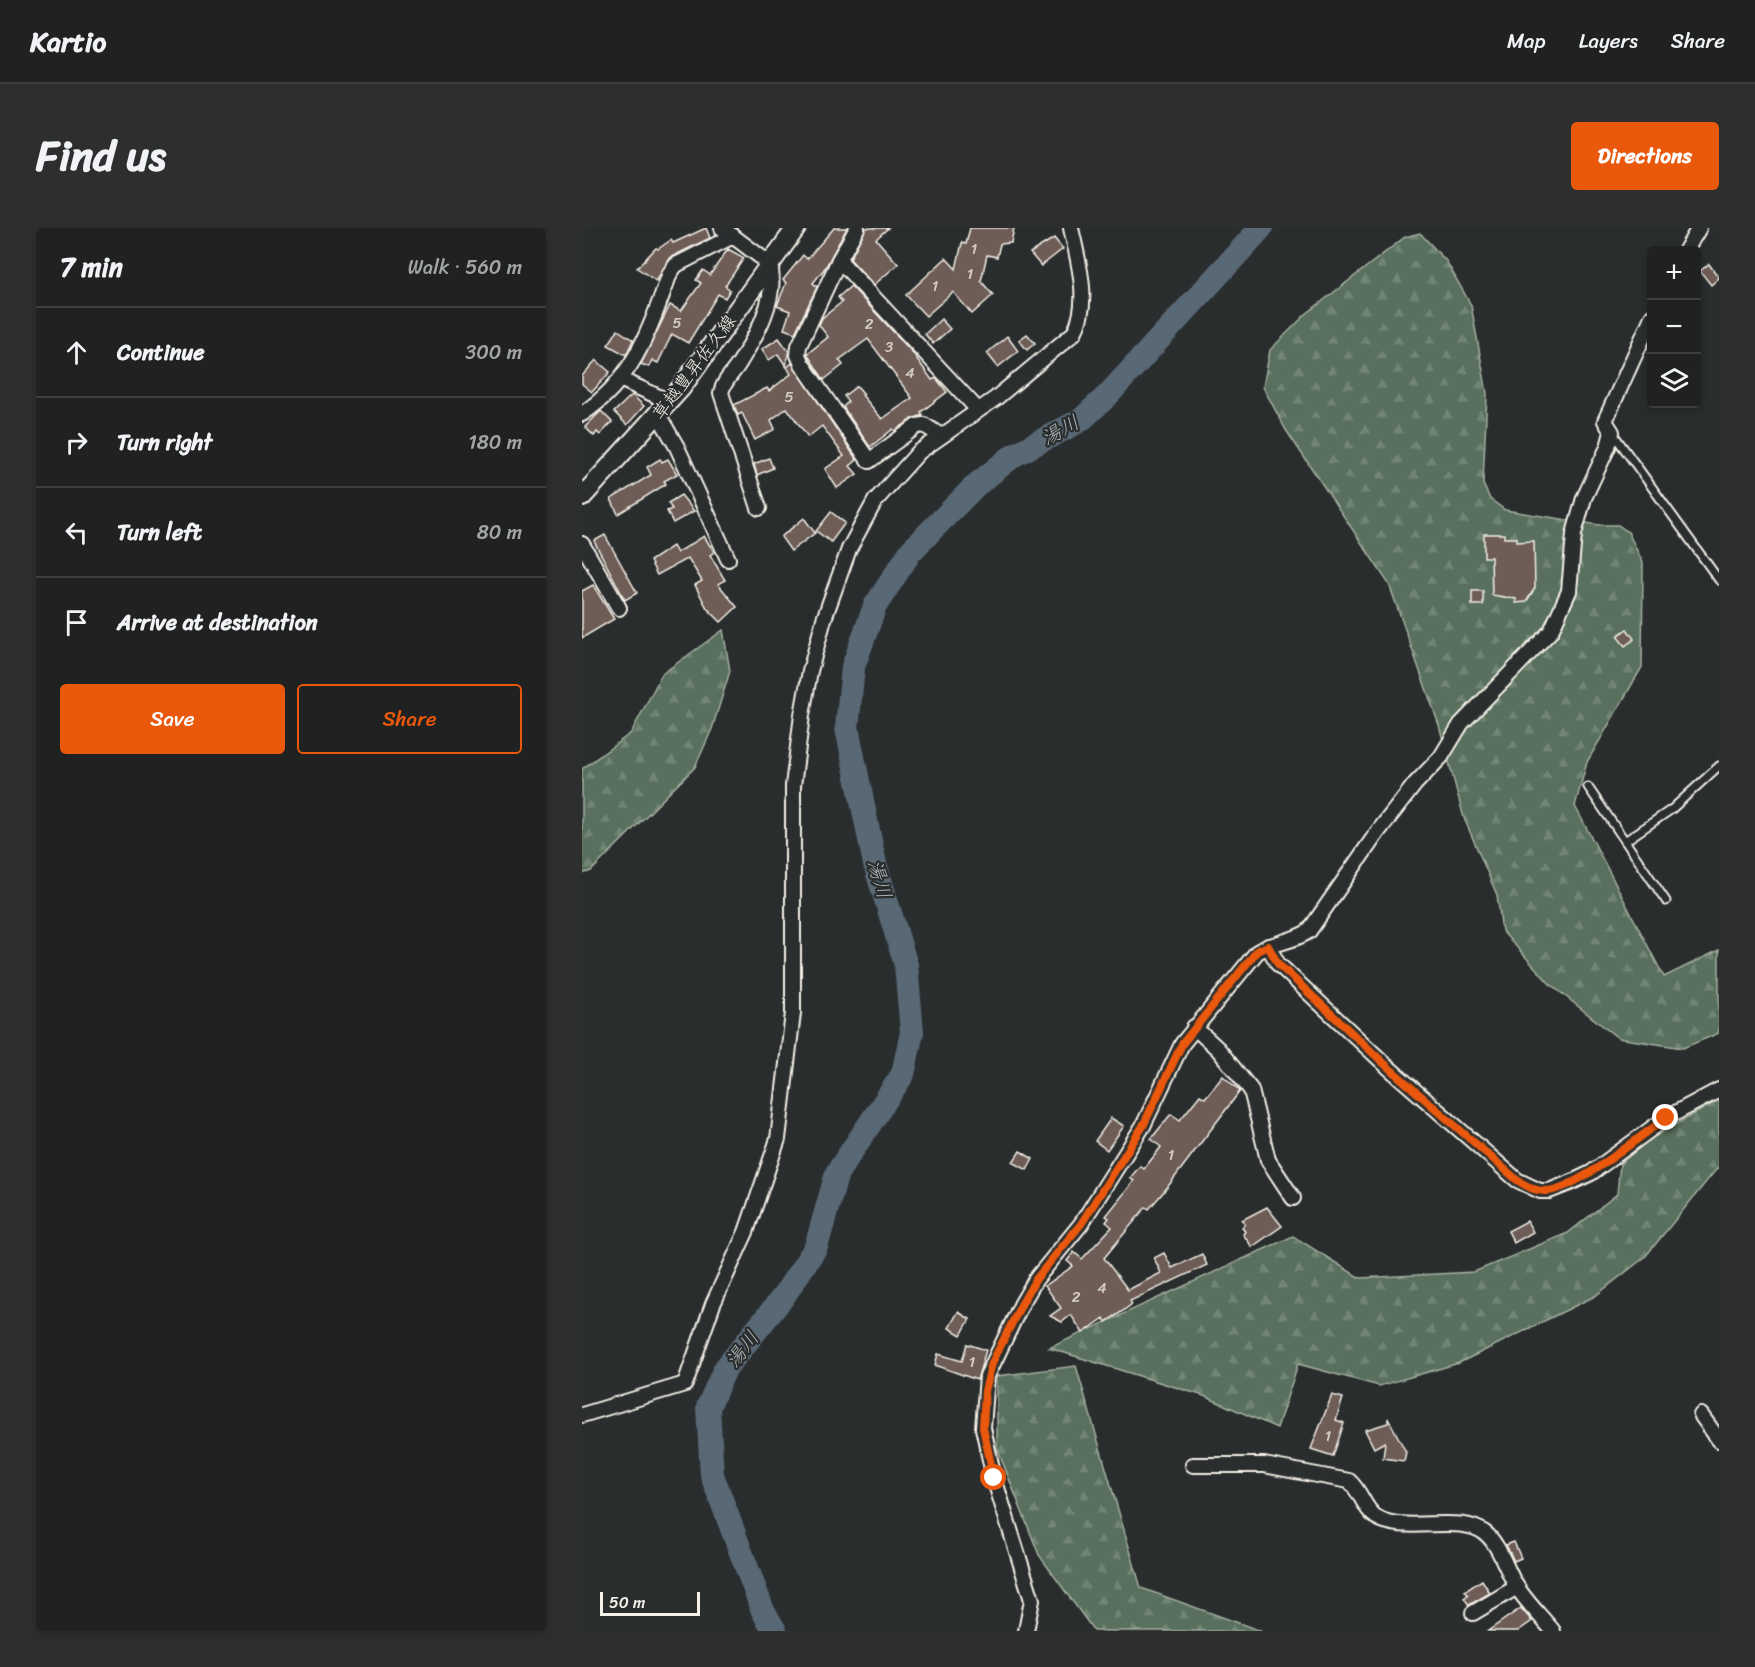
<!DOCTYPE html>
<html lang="en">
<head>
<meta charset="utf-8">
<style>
	:root { --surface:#202222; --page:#2d2f2f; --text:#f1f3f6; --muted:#a2a4a5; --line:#3d3f40; --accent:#ea580c }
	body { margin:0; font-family:Sriracha,"Klee One",sans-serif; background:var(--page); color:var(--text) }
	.controls { position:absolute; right:18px; top:18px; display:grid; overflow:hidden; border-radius:6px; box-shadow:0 3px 9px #0003 }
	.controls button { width:54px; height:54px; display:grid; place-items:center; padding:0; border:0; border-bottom:2px solid var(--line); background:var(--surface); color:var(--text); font:30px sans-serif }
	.scale { position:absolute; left:18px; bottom:15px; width:100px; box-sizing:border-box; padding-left:6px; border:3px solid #f4f1e8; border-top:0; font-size:16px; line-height:21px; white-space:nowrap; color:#f4f1e8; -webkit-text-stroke:4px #2a2d2e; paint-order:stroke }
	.stop { position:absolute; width:18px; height:18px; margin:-14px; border:4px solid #ea580c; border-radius:50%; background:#fff }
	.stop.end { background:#ea580c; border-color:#fff; box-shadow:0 2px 6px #0008 }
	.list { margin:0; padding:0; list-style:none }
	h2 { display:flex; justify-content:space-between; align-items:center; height:78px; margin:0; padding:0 24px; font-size:26px }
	h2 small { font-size:20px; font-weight:400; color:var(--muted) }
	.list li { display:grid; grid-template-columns:39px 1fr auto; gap:18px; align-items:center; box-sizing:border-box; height:90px; padding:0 24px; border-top:2px solid var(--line) }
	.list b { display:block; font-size:22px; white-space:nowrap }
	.list em { font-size:20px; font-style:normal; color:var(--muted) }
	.actions { display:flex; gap:12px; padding:18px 24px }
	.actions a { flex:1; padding:14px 0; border:2px solid var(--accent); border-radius:6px; text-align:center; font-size:21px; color:var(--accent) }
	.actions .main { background:var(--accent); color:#fff }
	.icon { flex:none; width:33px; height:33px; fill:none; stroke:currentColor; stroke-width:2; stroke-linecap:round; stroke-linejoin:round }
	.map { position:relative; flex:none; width:1137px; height:1403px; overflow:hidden; border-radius:6px }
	header { display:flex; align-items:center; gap:36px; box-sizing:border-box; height:84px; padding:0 30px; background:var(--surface); border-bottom:2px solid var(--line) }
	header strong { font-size:28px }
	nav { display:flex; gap:33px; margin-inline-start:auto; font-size:21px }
	.intro { display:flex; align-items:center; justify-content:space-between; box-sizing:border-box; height:144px; padding:0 36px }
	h1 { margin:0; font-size:42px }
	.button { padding:15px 27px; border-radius:6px; background:var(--accent); color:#fff; font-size:21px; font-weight:700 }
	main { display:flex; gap:36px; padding:0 36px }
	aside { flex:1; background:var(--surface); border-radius:6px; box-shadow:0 3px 9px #0003 }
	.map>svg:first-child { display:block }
	.forest { fill:url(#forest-firs); stroke:#a6b0a2; stroke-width:1.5 }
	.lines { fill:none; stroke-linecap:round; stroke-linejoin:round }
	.river { stroke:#586875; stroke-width:24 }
	.building { fill:#6e5c57; stroke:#f4f1e8; stroke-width:1.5 }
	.lane-casing { stroke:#f4f1e8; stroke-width:11 }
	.street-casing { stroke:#f4f1e8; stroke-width:18 }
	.secondary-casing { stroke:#f4f1e8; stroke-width:22 }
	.lane { stroke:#2a2d2e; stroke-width:7 }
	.street { stroke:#2a2d2e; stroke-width:14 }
	.secondary { stroke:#2a2d2e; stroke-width:18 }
	.route { stroke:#ea580c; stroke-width:8 }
	.labels { text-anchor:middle; stroke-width:4.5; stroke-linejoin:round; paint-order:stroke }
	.number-label { font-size:15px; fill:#d2ccc4 }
	.street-label { font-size:18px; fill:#f4f1e8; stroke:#2a2d2e }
	.water-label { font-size:20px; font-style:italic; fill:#aeb3b4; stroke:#2a2d2e }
</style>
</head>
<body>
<header>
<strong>Kartio</strong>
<nav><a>Map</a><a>Layers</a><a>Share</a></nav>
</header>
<div class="intro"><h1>Find us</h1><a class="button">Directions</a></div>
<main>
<aside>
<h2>7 min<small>Walk · 560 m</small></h2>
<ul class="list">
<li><svg class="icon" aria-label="ahead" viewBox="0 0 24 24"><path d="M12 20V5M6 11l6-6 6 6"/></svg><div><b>Continue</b></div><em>300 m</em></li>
<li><svg class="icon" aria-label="right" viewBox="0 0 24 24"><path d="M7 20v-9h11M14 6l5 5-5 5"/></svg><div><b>Turn right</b></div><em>180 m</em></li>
<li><svg class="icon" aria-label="left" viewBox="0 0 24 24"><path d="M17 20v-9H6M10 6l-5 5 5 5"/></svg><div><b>Turn left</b></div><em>80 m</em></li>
<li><svg class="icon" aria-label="arrive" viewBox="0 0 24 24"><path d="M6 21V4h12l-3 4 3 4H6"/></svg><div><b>Arrive at destination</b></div></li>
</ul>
<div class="actions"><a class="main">Save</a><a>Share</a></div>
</aside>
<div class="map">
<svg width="1137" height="1403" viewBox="0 0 1137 1403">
	<defs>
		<pattern id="forest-firs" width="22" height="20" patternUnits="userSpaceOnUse" patternTransform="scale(1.5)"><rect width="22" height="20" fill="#58705d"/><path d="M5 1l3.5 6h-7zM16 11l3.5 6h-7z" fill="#718574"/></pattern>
	</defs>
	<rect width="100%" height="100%" fill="#2a2d2e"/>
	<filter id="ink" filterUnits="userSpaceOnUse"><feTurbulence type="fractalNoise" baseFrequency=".0167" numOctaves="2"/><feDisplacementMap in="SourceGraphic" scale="12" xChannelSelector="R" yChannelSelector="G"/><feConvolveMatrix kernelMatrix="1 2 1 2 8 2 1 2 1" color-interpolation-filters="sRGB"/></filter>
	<g filter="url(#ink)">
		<g class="forest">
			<path d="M838,5L864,33L889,77L905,165L901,256L908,271L923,282L1017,297H1036L1046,304L1061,335L1060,439L1005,534L993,578L1082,749L1137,722V805L1101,820L1036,810L968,756L920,703L915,667L882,590L857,497L807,356L704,202L681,159L688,122L724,86L823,9Z"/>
			<path d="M141,402L148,443L130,501L113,539L9,643L0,646V541L49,505L80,446Z"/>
			<path d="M1137,872V938L1063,1029L1013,1068L877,1135L797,1158L716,1136L695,1200L622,1168L467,1120L711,1008L778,1050L892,1044L986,1005L1035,966L1038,936L1068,911Z"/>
			<path d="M494,1138L559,1360L679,1403H512L457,1327L415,1220V1148Z"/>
		</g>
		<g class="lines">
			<path class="river" d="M193,1403L181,1383L130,1247L126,1179L143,1141L201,1069L234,1019L255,945L321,846L330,804L324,737L293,636L265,500L271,439L293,378L329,323L393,258L432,227L499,192L525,168L679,0"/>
		</g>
		<g class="building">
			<path d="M124,0L128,10L89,29L74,53L55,40L74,20L76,21L89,12L91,15Z"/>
			<path d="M252,0H265L243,40L231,55L235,59L213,105L202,101L208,83L195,78L204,55L201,52L221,27L225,31Z"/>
			<path d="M284,0H306L294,11L316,36L292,57L268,31Z"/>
			<path d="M388,0H432L429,15L418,16L415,29L405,27L399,53L411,67L390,86L371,64L344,88L324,67L364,30L374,41L380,15L384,16Z"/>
			<path d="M472,10L481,21L459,38L448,25Z"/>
			<path d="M146,21L162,30L143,58L148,62L143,70L136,66L106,115L90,106L76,135L70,132L67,139L59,136L88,77L99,83L119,55L114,52L121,42L128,47Z"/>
			<path d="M1127,36L1137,50L1129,57L1118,43Z"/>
			<path d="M269,58L330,124L350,152L354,150L365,164L339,184L341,187L330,191L313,203L311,201L288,219L261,179L266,174L262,168L275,158L282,166L280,167L300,191L330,170L286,111L257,132L261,137L242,152L225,126L246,109L237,97L240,90L260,74L256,69Z"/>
			<path d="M359,91L368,101L351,116L343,106Z"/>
			<path d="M36,102L51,112L44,127L26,117Z"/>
			<path d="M445,106L453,115L445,122L437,112Z"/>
			<path d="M425,108L436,123L416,139L405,125Z"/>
			<path d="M197,110L207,124L204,138L196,126L187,132L180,121Z"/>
			<path d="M14,132L28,144L10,164L0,156V148Z"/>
			<path d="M210,135L275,232L268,238L275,246L255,260L243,241L262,228L240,198L226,209L205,180L189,192L193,201L173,212L160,185L156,187L152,177L185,160L187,163L209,146L205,139Z"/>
			<path d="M50,167L62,178L45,197L32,184Z"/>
			<path d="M19,183L30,194L18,207L15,204L12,208L3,199Z"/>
			<path d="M187,230L191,240L175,247L172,236Z"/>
			<path d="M78,231L80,234L86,231L95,246L82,253L84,256L36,286L29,271L69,247L65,239Z"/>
			<path d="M99,267L112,283L91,295L85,283L90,281L86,275Z"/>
			<path d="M249,284L263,295L249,314L234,303Z"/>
			<path d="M222,290L233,305L209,323L199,309Z"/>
			<path d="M902,306H922V310H935V314L952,313L953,360L944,374L934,375V371L910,367L909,329H902Z"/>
			<path d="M23,307L55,365L43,372L12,313Z"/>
			<path d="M122,308L132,324L128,327L143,352L136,356L155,379L139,394L125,380L113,357L120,353L106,330L75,347L68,333L91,318L95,325Z"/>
			<path d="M11,357L32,391L0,410V363Z"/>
			<rect x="890" y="363" width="11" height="14"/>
			<path d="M1045,401L1052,411L1043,418L1035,408Z"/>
			<path d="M641,848L658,863L584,961L567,981L564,979L522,1030L546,1062L579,1045L572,1030L582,1025L590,1040L620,1026L625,1037L548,1073L550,1076L541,1083L524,1094L522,1090L501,1105L489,1087L480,1094L468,1088L479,1080L463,1058L491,1038L485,1033L492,1024L500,1031L530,999L524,994L527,990L524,988L552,953L548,950L558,938L562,941L579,919L569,911L589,886L598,892L618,867L623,870Z"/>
			<path d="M529,890L542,898L525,922L513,913Z"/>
			<path d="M438,923L451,931L445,942L431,934Z"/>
			<path d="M685,979L700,998L670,1019L661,1006L663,1004L660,999L663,996L660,992Z"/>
			<path d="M945,993L951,1004L932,1015L926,1003Z"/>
			<path d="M376,1084L388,1091L379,1107L367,1100Z"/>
			<path d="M385,1116L404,1122L395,1152L353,1137L356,1126L380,1133Z"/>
			<path d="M750,1167L761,1170L754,1192L762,1195L751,1228L729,1221Z"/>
			<path d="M806,1190L824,1224L822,1233L801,1230L803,1214L792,1220L783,1202L806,1195Z"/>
			<path d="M932,1314L939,1330L932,1333L924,1317Z"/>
			<path d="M900,1352L908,1365L887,1377L882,1370L886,1367L883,1363Z"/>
			<path d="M939,1380L950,1393L936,1403H906Z"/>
		</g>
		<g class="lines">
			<defs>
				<g id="lane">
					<path d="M1030,204L1137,352"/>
					<path d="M1006,559L1043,613"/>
					<path d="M1084,673L1043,613L1090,581L1137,538"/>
				</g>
				<g id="street">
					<path d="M140,0L188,36C196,71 174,108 156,137C150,146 141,154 139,165L177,280"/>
					<path d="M275,0L257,32L396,182"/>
					<path d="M1104,22L1117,0"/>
					<path d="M257,32L217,118L216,127L220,136L287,233L335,198L342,197L359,208"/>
					<path d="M40,152L88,174"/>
					<path d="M0,186C53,150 67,103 88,45L94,37L151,8"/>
					<path d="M77,188L95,219L146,331"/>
					<path d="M0,316L37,380"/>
					<path d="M686,718L696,736L806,839L935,952L958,963H967L990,954L1009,945L1084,890L1137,862"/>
					<path d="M612,799L636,821L669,862L686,932L711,970"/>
					<path d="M0,1187L103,1156L131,1076L164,1004L196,911L211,785V558L220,487L228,443L242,391L267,321L293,273L337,224L414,170L492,105C509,74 496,33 489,0"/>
					<path d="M1119,1187L1137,1212"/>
					<path d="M611,1237H682L767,1253C779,1263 782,1281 794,1289C822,1307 877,1285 903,1305C917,1316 924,1341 933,1356C943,1373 959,1388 971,1403"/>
					<path d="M891,1385L935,1359"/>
					<path d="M444,1403L450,1372L412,1250L401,1200L405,1148L440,1075L454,1051L499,996L561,898L600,816L675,724C692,714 711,714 727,703L795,605L833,556L859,529L879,496L969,403L987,363L992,306L1002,270L1026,219L1030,204L1023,193L1070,89"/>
				</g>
				<path id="secondary" d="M0,269L99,160L214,0"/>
			</defs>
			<use href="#lane" class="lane-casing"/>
			<use href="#street" class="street-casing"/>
			<use href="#secondary" class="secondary-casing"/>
			<use href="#lane" class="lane"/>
			<use href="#street" class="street"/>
			<use href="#secondary" class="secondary"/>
		</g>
	</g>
	<g class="lines" filter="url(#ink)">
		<path class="route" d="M412,1250L401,1200L403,1163L410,1135L440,1075L454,1051L499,996L561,898L600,816L675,723L686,718L696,736L806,839L935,952C944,958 954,964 965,963C995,961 1057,909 1084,890"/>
	</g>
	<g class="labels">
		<g class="number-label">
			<text x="392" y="26">1</text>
			<text x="388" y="51">1</text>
			<text x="353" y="63">1</text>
			<text x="95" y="100">5</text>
			<text x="287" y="101">2</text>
			<text x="307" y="124">3</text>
			<text x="328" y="150">4</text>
			<text x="207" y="174">5</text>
			<text x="589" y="932">1</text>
			<text x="520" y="1065">4</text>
			<text x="494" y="1074">2</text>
			<text x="390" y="1139">1</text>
			<text x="746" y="1213">1</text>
		</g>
		<g class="street-label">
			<text transform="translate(112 139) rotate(-53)" y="6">草越豊昇佐久線</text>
		</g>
		<g class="water-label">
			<text transform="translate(478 202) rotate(-29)" y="7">湯川</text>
			<text transform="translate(298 651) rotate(74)" y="7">湯川</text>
			<text transform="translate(160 1121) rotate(-52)" y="7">湯川</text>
		</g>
	</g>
</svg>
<div class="controls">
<button>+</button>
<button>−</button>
<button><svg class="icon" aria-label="layers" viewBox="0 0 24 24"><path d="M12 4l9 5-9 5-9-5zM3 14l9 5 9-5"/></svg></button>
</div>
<div class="scale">50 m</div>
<div class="stop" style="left:412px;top:1250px"></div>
<div class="stop end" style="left:1084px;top:890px"></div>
</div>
</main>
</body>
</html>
